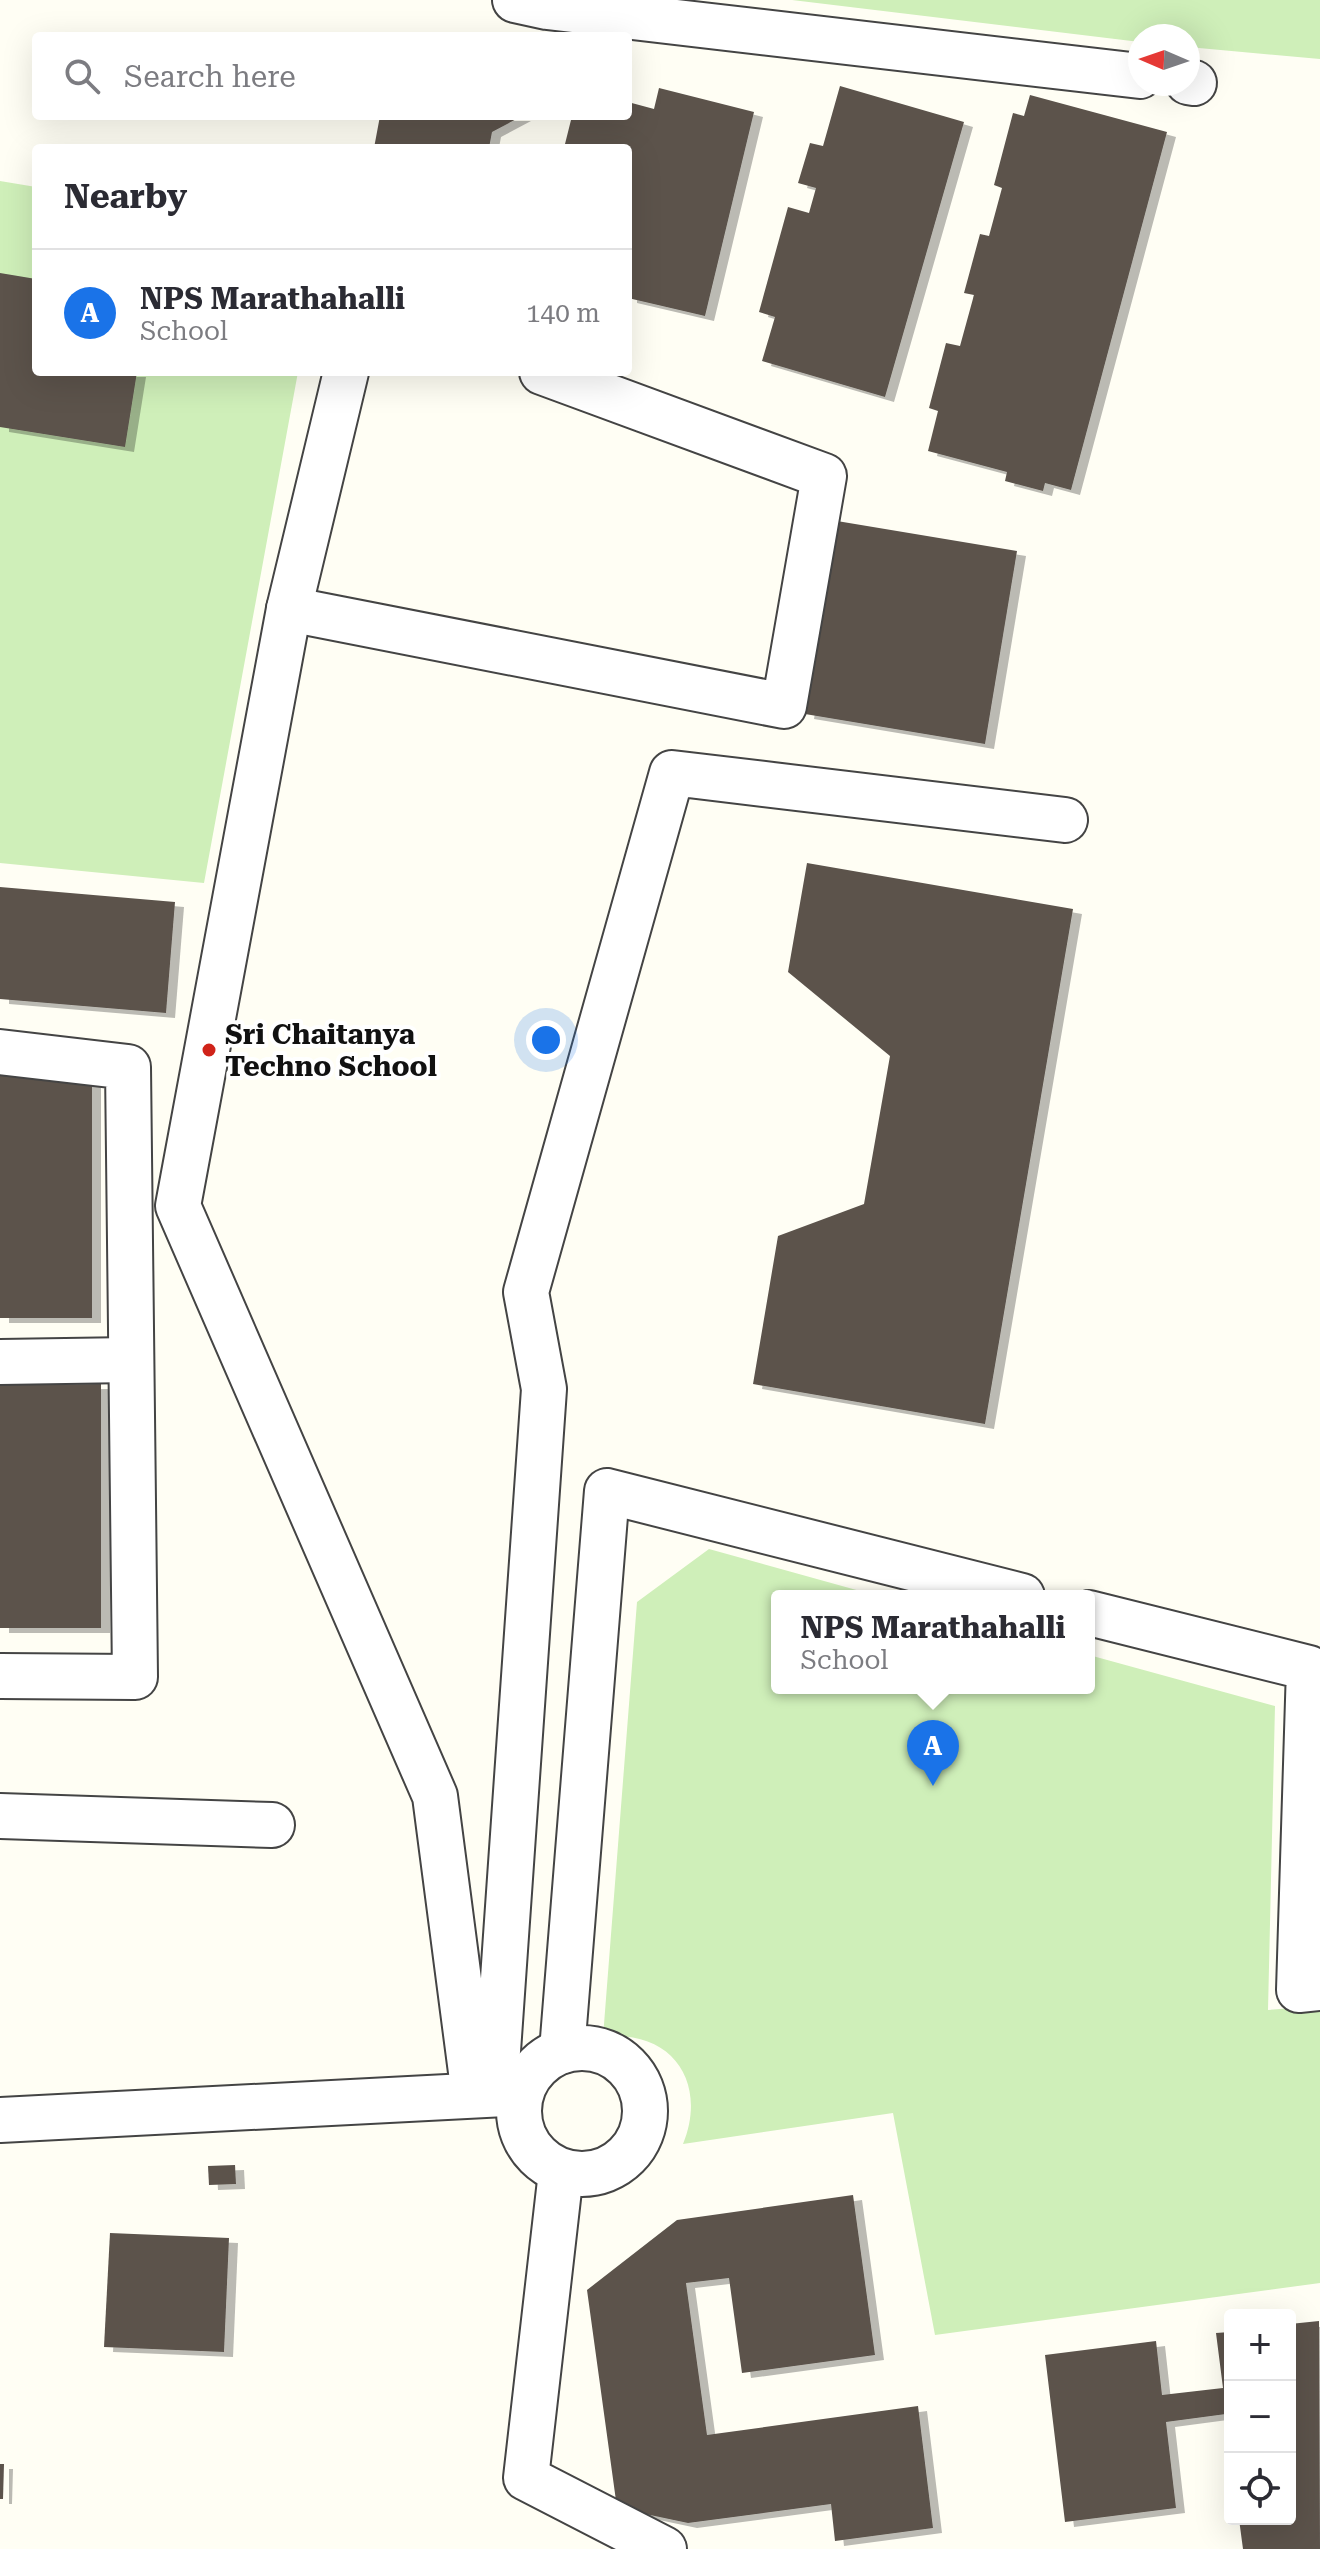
<!DOCTYPE html>
<html lang="en">
<head>
<meta charset="utf-8">
<style>
	:root { --surface:#fff; --page:#f2f2f3; --text:#2b2b33; --muted:#7c7c81; --line:#e1e1e2; --accent:#1a73e8 }
	body { margin:0; font-family:"Roboto Serif",serif; background:var(--page); color:var(--text) }
	.controls { position:absolute; right:24px; bottom:24px; display:grid; overflow:hidden; border-radius:8px; box-shadow:0 8px 32px #0002 }
	.controls button { width:72px; height:72px; display:grid; place-items:center; padding:0; border:0; border-bottom:2px solid var(--line); background:var(--surface); color:var(--text); font:40px sans-serif }
	.compass { position:absolute; left:1128px; top:24px; width:72px; height:72px; border-radius:50%; background:var(--surface); box-shadow:0 8px 32px #0002; rotate:272deg }
	.you { position:absolute; left:546px; top:1040px; width:28px; height:28px; margin:-20px; border:6px solid #fff; border-radius:50%; background:#1a73e8; box-shadow:0 0 0 12px #1a73e833 }
	.badge { display:grid; place-items:center; width:52px; height:52px; border-radius:50%; background:var(--accent); color:#fff; font-size:26px; font-weight:700 }
	.pin { position:absolute; translate:-50% -66px; filter:drop-shadow(0 2px 4px #0008) }
	.pin::after { content:''; position:absolute; top:42px; width:28px; height:24px; background:inherit; clip-path:polygon(0 0,100% 0,50% 100%) }
	.popup { position:absolute; left:771px; top:1590px; width:324px; height:104px; box-sizing:border-box; display:grid; place-content:center; border-radius:8px; background:var(--surface); filter:drop-shadow(0 2px 6px #0005); font-size:26px; white-space:nowrap; color:var(--muted) }
	.popup b { font-size:30px; color:var(--text) }
	.popup::after { content:''; position:absolute; left:50%; top:100%; margin-left:-16px; border:16px solid transparent; border-top-color:var(--surface) }
	.list { margin:0; padding:0; list-style:none }
	h2 { display:flex; justify-content:space-between; align-items:center; height:104px; margin:0; padding:0 32px; font-size:34px }
	h2 small { font-size:26px; font-weight:400; color:var(--muted) }
	.list li { display:grid; grid-template-columns:52px 1fr auto; gap:24px; align-items:center; box-sizing:border-box; height:128px; padding:0 32px; border-top:2px solid var(--line) }
	.list b { display:block; font-size:30px; white-space:nowrap }
	.list p { margin:0; font-size:26px; white-space:nowrap; color:var(--muted) }
	.list em { font-size:26px; font-style:normal; color:var(--muted) }
	.icon { flex:none; width:44px; height:44px; fill:none; stroke:currentColor; stroke-width:2; stroke-linecap:round; stroke-linejoin:round }
	.map { position:relative; flex:none; width:1320px; height:2549px; overflow:hidden }
	.search { position:absolute; background:var(--surface); box-shadow:0 8px 32px #0002; left:32px; top:32px; width:600px; height:88px; display:flex; align-items:center; gap:20px; box-sizing:border-box; padding:0 28px; border-radius:8px; color:var(--muted); font-size:30px }
	.panel { position:absolute; background:var(--surface); box-shadow:0 8px 32px #0002; left:32px; top:144px; width:600px; height:232px; border-radius:8px }
	.map>svg:first-child { display:block }
	.green { fill:#cfefb9 }
	.building { fill:#5b534c; filter:url(#shadow) }
	.lines { fill:none; stroke-linecap:round; stroke-linejoin:round }
	.minor-casing { stroke:#444; stroke-width:48 }
	.minor { stroke:#fff; stroke-width:44 }
	.poi-dot { fill:#d02319; stroke:#fff; stroke-width:3 }
	.labels { text-anchor:middle; stroke-width:8; stroke-linejoin:round; paint-order:stroke }
	.poi-label { font-size:28px; font-weight:bold; fill:#111; stroke:#fff; text-anchor:start }
</style>
</head>
<body>
<div class="map">
<svg width="1320" height="2549" viewBox="0 0 1320 2549">
	<defs>
		<filter id="shadow"><feDropShadow dx="9" dy="5" stdDeviation="0" flood-color="#0004"/></filter>
	</defs>
	<rect width="100%" height="100%" fill="#fffef4"/>
	<g class="green">
		<path d="M792,0H1320V59L1188,47V36H1140V42Z"/>
		<path d="M0,181L36,187V372H298L204,883L0,863Z"/>
		<path d="M709,1549L878,1596H777V1688H1089V1655L1275,1706L1268,2010L1320,2006V2283L935,2335L893,2113L683,2144C708,2082 672,2029 603,2037L637,1602Z"/>
	</g>
	<g class="building">
		<path d="M840,86L964,122L885,397L762,361L775,317L759,312L788,207L809,213L816,188L798,183L810,143L823,146Z"/>
		<path d="M659,88L754,112L705,316L628,298V148H564L572,116H628V102L654,109Z"/>
		<path d="M1030,95L1167,132L1071,490L1045,483L1043,491L1005,481L1007,472L928,451L938,411L929,408L946,343L960,346L974,295L964,293L980,234L989,236L1002,188L994,185L1013,113L1024,116Z"/>
		<path d="M380,116H522L492,132L489,148H374Z"/>
		<path d="M0,273L36,279V372H137L125,447L0,427Z"/>
		<path d="M837,521L1017,551L985,744L805,714Z"/>
		<path d="M807,863L1073,909L985,1424L753,1384L778,1236L864,1204L890,1056L788,972Z"/>
		<path d="M0,887L175,902L166,1013L0,999Z"/>
		<path d="M92,1075V1318H0V1076Z"/>
		<path d="M101,1384V1628H0V1385Z"/>
		<path d="M235,2165L236,2184L209,2185L208,2166Z"/>
		<path d="M853,2195L875,2355L742,2373L729,2278L686,2283L707,2435L918,2406L933,2528L835,2541L831,2504L688,2523L617,2508L587,2290L677,2220Z"/>
		<path d="M110,2233L229,2238L224,2352L104,2347Z"/>
		<path d="M1319,2321L1320,2549H1243L1239,2519H1290V2324Z"/>
		<path d="M1230,2332V2429H1228L1226,2414L1166,2422L1176,2508L1065,2522L1045,2355L1156,2341L1162,2395L1223,2388L1216,2333Z"/>
		<path d="M0,2464H4L3,2499H0Z"/>
	</g>
	<g class="lines">
		<defs>
			<g id="minor">
				<path d="M515,0L547,7L1140,76"/>
				<path d="M1188,82L1194,83"/>
				<path d="M346,372L289,609L178,1206L435,1796L474,2095"/>
				<path d="M289,609L784,706L824,476L542,372"/>
				<path d="M0,1052L128,1067L135,1677L0,1676"/>
				<path d="M0,1362L131,1360"/>
				<path d="M1089,1613L1309,1668L1299,1990L1320,1988"/>
				<path d="M0,1816L272,1825"/>
				<circle cx="582" cy="2111" r="63"/>
				<path d="M562,2051L607,1491L1022,1596"/>
				<path d="M495,2094L544,1389L526,1292L672,773L1065,820"/>
				<path d="M0,2120L505,2094"/>
				<path d="M561,2172L526,2478L664,2549"/>
			</g>
		</defs>
		<use href="#minor" class="minor-casing"/>
		<use href="#minor" class="minor"/>
	</g>
	<circle class="poi-dot" cx="209" cy="1050" r="8"/>
	<g class="labels">
		<g class="poi-label">
			<text x="225" y="1044">Sri Chaitanya<tspan x="225" dy="32">Techno School</tspan></text>
		</g>
	</g>
</svg>
<div class="controls">
<button>+</button>
<button>−</button>
<button><svg class="icon" aria-label="locate" viewBox="0 0 24 24"><circle cx="12" cy="12" r="6"/><path d="M12 2v4M12 18v4M2 12h4M18 12h4"/></svg></button>
</div>
<svg class="compass" viewBox="-18 -18 36 36"><path d="M0-13l5 13h-10z" fill="#e53935"/><path d="M0 13l5-13h-10z" fill="#7c7c81"/></svg>
<div class="you"></div>
<div class="pin badge" style="left:933px;top:1786px">A</div>
<div class="popup"><b>NPS Marathahalli</b>School</div>
<div class="search"><svg class="icon" aria-label="search" viewBox="0 0 24 24"><circle cx="10" cy="10" r="6"/><path d="M15 15l6 6"/></svg>Search here</div>
<section class="panel">
<h2>Nearby<small></small></h2>
<ul class="list">
<li><span class="badge">A</span><div><b>NPS Marathahalli</b><p>School</p></div><em>140 m</em></li>
</ul>
</section>
</div>
</body>
</html>
